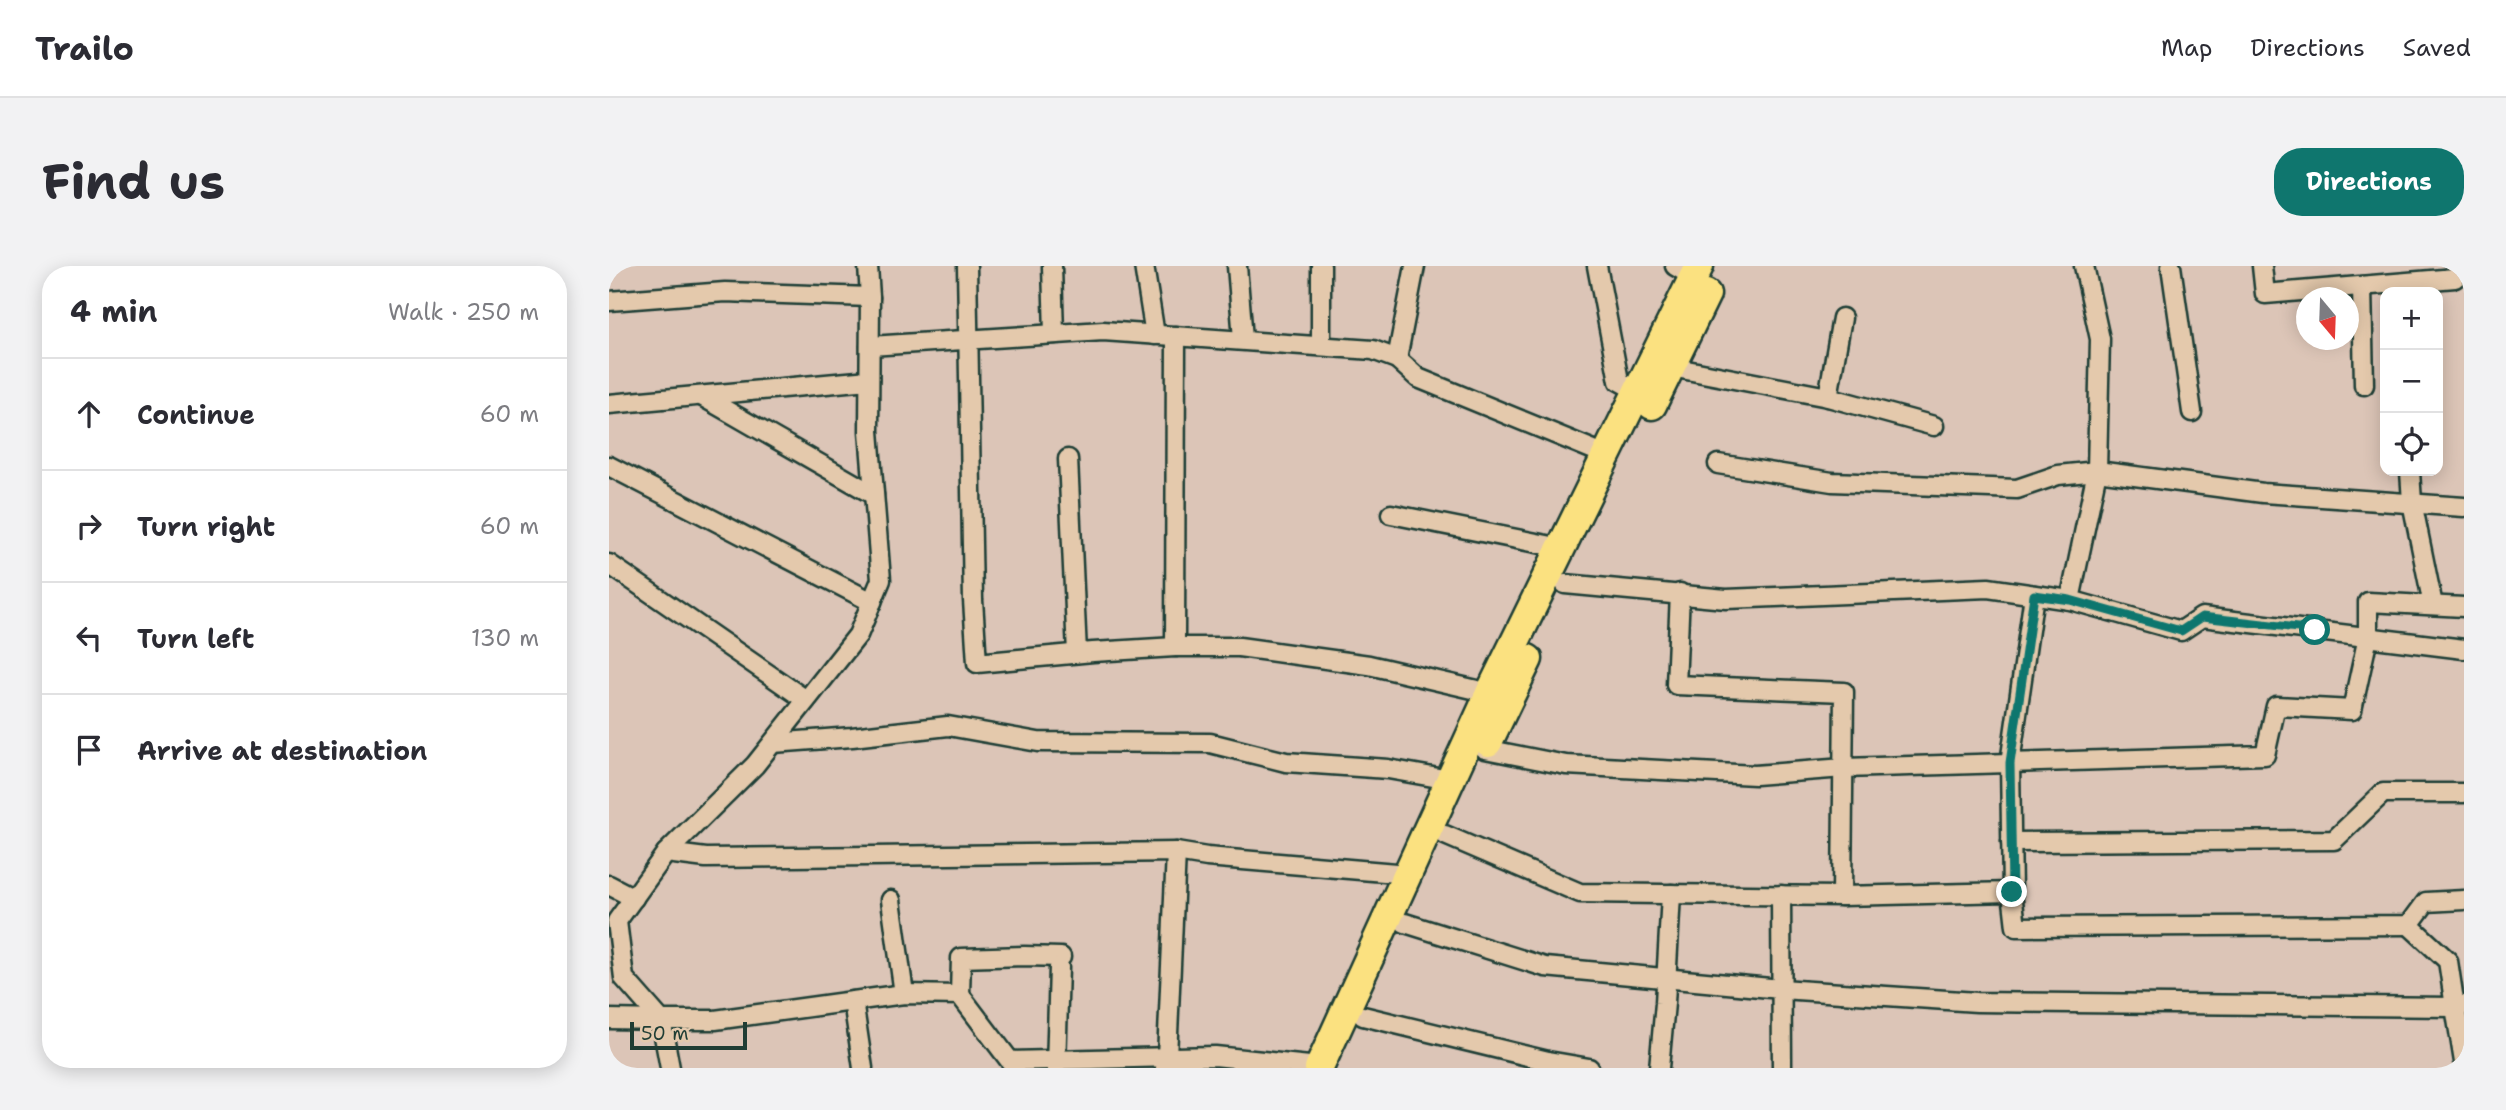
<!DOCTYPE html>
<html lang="en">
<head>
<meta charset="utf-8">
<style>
	:root { --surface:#fff; --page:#f2f2f3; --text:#2b2b33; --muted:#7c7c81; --line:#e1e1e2; --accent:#0f766e }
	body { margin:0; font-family:"Shantell Sans",sans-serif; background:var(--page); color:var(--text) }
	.controls { position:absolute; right:21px; top:21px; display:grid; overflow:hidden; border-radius:14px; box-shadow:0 4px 18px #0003 }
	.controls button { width:63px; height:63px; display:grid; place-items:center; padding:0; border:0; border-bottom:2px solid var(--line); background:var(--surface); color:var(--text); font:35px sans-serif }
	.compass { position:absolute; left:1687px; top:21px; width:63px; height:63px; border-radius:50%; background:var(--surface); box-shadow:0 4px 18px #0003; rotate:161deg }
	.scale { position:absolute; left:21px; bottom:18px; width:117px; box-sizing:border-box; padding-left:7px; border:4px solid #1f3d34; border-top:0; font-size:19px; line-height:24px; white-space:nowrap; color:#1f3d34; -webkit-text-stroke:5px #e4c9ac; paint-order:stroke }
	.stop { position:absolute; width:21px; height:21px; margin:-16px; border:5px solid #0f766e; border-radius:50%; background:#fff }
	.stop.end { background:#0f766e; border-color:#fff; box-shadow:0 2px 7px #0008 }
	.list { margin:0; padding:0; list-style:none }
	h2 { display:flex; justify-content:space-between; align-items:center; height:91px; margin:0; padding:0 28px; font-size:30px }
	h2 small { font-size:23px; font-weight:400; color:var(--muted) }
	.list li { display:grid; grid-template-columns:46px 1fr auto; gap:21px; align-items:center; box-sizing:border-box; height:112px; padding:0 28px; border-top:2px solid var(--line) }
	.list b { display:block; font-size:26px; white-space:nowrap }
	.list em { font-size:23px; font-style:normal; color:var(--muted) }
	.icon { flex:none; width:38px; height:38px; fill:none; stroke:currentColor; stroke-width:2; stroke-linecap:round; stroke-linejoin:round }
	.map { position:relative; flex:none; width:1855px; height:802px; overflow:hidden; border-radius:28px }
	header { display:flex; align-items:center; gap:42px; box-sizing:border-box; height:98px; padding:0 35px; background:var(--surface); border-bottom:2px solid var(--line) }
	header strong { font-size:33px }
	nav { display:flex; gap:38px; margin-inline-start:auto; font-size:24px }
	.intro { display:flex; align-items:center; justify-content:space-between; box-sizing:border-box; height:168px; padding:0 42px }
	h1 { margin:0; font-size:49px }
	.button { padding:18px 32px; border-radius:28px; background:var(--accent); color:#fff; font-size:24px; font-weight:700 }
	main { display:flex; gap:42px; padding:0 42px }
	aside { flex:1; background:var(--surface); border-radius:28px; box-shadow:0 4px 18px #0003 }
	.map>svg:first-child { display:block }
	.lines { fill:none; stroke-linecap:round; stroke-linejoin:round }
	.minor-casing { stroke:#1f3d34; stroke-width:23 }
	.trunk-casing { stroke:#1f3d34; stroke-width:33 }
	.minor { stroke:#e4c9ac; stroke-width:18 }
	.trunk { stroke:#fbe180; stroke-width:28 }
	.route { stroke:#0f766e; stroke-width:9 }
</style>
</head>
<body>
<header>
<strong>Trailo</strong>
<nav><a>Map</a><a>Directions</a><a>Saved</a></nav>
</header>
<div class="intro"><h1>Find us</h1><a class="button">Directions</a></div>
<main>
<aside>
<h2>4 min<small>Walk · 250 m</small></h2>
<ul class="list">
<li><svg class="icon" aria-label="ahead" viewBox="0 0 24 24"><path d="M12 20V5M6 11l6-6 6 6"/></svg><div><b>Continue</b></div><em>60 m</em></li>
<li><svg class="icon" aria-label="right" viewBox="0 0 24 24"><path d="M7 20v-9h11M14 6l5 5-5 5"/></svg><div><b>Turn right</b></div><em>60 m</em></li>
<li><svg class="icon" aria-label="left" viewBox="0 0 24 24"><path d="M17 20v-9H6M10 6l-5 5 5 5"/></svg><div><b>Turn left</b></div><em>130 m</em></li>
<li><svg class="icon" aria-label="arrive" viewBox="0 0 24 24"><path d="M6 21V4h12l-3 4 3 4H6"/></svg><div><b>Arrive at destination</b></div></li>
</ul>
</aside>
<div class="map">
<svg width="1855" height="802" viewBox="0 0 1855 802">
	<rect width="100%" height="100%" fill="#dcc5b7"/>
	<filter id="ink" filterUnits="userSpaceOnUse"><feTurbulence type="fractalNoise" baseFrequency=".0143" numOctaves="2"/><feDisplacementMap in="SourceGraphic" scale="14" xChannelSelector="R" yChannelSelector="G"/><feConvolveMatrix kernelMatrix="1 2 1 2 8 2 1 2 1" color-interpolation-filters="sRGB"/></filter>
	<g filter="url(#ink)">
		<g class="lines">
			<defs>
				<g id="minor">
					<path d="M259,0L261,31L260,165L272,314L249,369L146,499L57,587L8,655L15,712L52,754H106L295,728L351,729L401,795L606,790L710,801"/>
					<path d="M358,0L364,334L368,397L484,386L566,381H630L760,399L881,427"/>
					<path d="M443,0L445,68"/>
					<path d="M535,0L546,69"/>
					<path d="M628,0L634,73"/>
					<path d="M712,0V80"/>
					<path d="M988,0L1010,115L1028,125"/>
					<path d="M1066,0L1085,11"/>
					<path d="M1562,0L1583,146"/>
					<path d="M1653,0L1656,28L1846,12"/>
					<path d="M1753,20L1755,119"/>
					<path d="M0,35L116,26L261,31"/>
					<path d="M261,80L494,65L764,84L788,93L809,112L997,189"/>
					<path d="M788,93L806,0"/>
					<path d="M1062,101L1219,131L1325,160"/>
					<path d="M94,131L265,229"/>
					<path d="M1219,131L1233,52"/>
					<path d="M0,138L260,114"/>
					<path d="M459,193L468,387"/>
					<path d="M1109,198L1223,216L1408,223L1449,209L1488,205L1654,227L1855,241"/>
					<path d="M0,200L263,336"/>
					<path d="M1801,205L1803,236L1824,339"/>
					<path d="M782,248L953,282"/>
					<path d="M0,298L197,434"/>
					<path d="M956,318L1117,333L1379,322L1461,334L1572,365L1593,351L1855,383"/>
					<path d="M1071,327L1067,419L1235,426L1233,630"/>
					<path d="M1461,334L1488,205L1491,73L1475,0"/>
					<path d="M566,381L567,70"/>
					<path d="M164,477L243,471L339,460L429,476L601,477L677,496L779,503L841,514"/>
					<path d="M876,483L957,499L1146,509L1235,502L1656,489L1667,440L1743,444L1759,371V336L1855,341"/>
					<path d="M836,569L971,627L1233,630L1403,626L1407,661L1800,659L1817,636L1855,634"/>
					<path d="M1402,576L1725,574L1774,527H1855"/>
					<path d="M57,587L97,592L567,586L598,591L799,608"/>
					<path d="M0,619L25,632"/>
					<path d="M1403,626L1401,497L1425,329"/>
					<path d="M1172,629L1173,802"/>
					<path d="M282,634L295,728"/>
					<path d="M796,657L936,701L1172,723L1368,736L1846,741L1839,695L1800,659"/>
					<path d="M351,729L352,692L415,690L452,691"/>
					<path d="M244,735L254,802"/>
					<path d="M1855,739L1846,741L1855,796"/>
					<path d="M754,750L939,795L980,802"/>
					<path d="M0,753L52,754L61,802"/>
					<path d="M447,802L450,701"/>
					<path d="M556,802L558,791L567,586"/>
					<path d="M1050,802L1056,737L1062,628"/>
				</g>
				<g id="trunk">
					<path d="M1043,139L1097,28"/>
					<path d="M879,476L919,393"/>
					<path d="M710,802L881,427L1090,0"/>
				</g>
			</defs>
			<use href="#minor" class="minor-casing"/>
			<use href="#trunk" class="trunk-casing"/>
			<use href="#minor" class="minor"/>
			<use href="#trunk" class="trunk"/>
		</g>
	</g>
	<g class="lines" filter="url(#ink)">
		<path class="route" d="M1403,626L1401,497L1425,329L1461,334L1572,365L1593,351L1706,364"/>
	</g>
</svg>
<div class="controls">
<button>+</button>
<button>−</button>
<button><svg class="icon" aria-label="locate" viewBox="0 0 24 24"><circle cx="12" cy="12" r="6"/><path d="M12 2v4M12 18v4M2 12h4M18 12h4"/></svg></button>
</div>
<svg class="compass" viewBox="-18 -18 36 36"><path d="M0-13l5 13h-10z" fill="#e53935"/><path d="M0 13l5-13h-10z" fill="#7c7c81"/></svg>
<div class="scale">50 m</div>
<div class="stop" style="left:1706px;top:364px"></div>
<div class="stop end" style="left:1403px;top:626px"></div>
</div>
</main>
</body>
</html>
